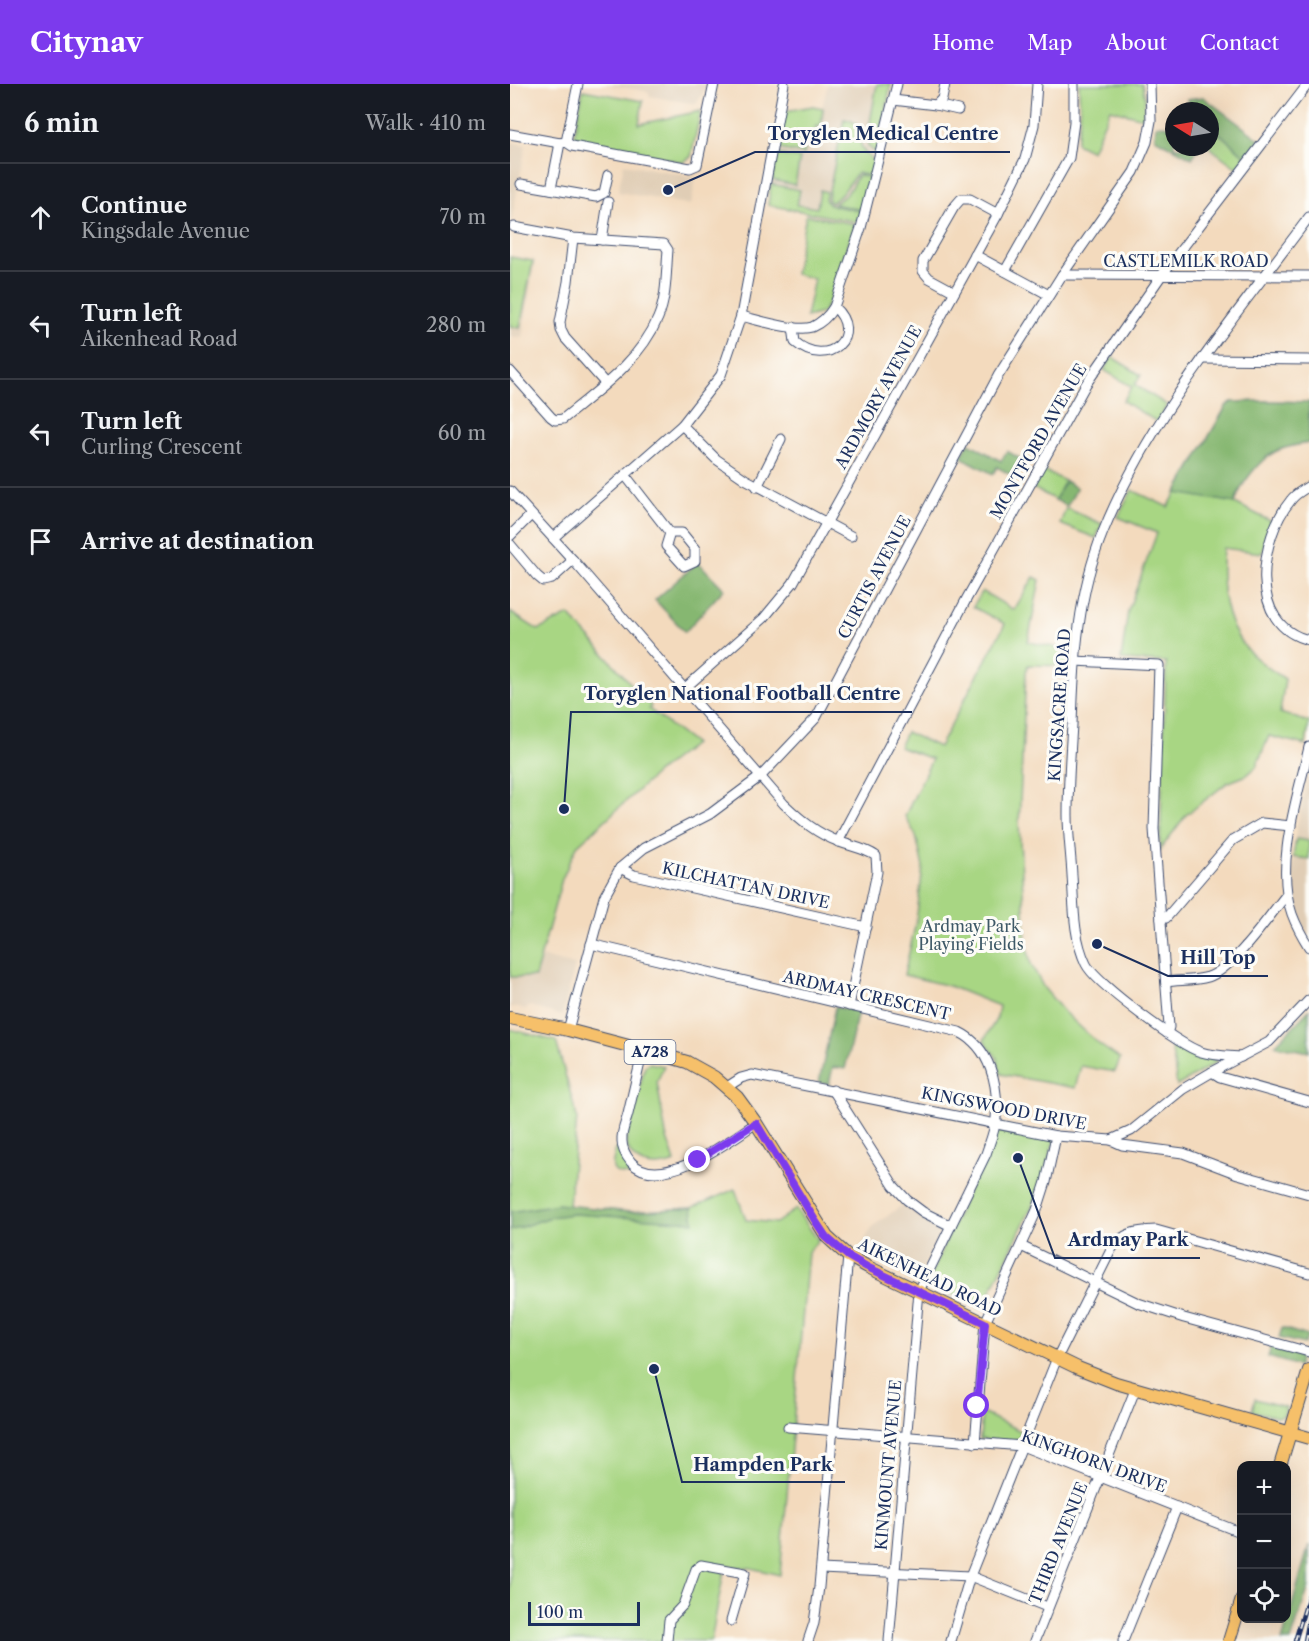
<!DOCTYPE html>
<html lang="en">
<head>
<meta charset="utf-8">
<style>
	:root { --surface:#171b24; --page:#20242c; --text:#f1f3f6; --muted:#9ea1a6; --line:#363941; --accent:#7c3aed }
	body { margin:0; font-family:"Libre Caslon Text",serif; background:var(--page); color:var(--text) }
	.controls { position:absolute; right:18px; bottom:18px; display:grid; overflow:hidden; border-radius:12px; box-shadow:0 6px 24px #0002 }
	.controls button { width:54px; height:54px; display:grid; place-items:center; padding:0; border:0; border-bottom:2px solid var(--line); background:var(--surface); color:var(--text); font:30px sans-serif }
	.compass { position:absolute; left:655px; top:18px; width:54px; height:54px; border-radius:50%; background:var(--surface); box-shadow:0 6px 24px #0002; rotate:281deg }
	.scale { position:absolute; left:18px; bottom:15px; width:112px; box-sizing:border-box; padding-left:6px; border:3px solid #1b2f5e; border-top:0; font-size:16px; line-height:21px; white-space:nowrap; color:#1b2f5e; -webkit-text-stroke:4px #fdfcf7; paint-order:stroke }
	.stop { position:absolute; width:18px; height:18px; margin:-14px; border:4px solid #7c3aed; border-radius:50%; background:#fff }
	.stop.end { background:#7c3aed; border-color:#fff; box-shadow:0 2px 6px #0008 }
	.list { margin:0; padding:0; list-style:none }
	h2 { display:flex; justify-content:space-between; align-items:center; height:78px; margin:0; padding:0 24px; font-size:26px }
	h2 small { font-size:20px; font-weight:400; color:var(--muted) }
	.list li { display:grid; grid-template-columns:39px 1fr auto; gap:18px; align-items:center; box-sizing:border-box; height:108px; padding:0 24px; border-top:2px solid var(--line) }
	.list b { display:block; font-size:22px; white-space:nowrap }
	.list p { margin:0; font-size:20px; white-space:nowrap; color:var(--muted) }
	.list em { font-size:20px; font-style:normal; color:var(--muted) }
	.icon { flex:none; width:33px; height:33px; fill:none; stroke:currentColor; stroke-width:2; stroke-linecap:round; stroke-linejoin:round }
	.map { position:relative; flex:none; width:799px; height:1557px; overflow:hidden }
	header { display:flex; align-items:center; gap:36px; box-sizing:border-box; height:84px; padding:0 30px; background:var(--accent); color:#fff }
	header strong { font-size:28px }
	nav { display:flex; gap:33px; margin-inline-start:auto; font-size:21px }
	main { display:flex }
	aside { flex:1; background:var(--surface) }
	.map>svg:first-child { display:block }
	.built { fill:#e0cdb5 }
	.green { fill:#a8d683; stroke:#628270; stroke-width:1.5 }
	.forest { fill:#86b771; stroke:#507368; stroke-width:1.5 }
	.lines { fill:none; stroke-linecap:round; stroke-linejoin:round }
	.minor-casing { stroke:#3b496c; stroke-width:11 }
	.major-casing { stroke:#3b496c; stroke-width:14 }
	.minor { stroke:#fff; stroke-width:9 }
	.major { stroke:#f6c06b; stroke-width:12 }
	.rail-casing { stroke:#1b2f5e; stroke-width:4.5 }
	.rail { stroke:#fdfcf7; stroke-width:2; stroke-dasharray:7; stroke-linecap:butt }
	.route { stroke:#7c3aed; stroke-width:8 }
	.labels { text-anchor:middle; stroke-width:6; stroke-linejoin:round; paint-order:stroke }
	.shield { fill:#fdfcf7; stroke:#5f6c8c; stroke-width:1.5 }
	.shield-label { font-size:15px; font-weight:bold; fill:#1b2f5e }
	.street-label { font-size:16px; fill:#1b2f5e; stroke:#fdfcf7 }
	.park-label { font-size:16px; fill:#3e5967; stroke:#fdfcf7 }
	.leader { fill:none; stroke:#1b2f5e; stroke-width:2 }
	.callout-dot { fill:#1b2f5e; stroke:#fdfcf7; stroke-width:2 }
	.callout-label { font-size:18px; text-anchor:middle; font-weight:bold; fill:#1b2f5e; stroke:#fdfcf7; stroke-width:6; stroke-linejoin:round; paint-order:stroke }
</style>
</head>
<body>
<header>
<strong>Citynav</strong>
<nav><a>Home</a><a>Map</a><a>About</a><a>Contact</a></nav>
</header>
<main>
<aside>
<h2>6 min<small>Walk · 410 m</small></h2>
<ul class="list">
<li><svg class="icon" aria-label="ahead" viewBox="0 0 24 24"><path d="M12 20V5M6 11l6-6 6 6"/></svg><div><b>Continue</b><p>Kingsdale Avenue</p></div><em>70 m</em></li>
<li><svg class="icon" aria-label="left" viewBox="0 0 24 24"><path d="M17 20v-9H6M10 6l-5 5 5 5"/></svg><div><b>Turn left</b><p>Aikenhead Road</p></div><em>280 m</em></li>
<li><svg class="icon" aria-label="left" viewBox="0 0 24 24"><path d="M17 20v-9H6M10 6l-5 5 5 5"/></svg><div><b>Turn left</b><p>Curling Crescent</p></div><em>60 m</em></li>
<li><svg class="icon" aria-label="arrive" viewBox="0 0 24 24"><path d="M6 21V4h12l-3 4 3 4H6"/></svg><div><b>Arrive at destination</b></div></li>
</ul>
</aside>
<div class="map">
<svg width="799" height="1557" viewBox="0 0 799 1557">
	<rect width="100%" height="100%" fill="#fdfcf7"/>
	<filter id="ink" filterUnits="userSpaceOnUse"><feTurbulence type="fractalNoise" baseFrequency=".0167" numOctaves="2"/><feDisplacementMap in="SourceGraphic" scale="12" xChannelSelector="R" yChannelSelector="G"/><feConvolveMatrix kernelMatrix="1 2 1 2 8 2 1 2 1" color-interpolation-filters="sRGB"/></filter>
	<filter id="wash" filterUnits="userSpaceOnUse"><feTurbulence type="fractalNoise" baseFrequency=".008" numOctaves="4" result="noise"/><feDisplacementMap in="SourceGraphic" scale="24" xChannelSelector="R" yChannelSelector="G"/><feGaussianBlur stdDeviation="1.35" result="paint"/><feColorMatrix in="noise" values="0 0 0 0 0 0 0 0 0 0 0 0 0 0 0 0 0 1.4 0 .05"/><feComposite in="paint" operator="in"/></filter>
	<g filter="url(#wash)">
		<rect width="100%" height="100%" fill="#f3dabd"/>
		<g class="built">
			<path d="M94,0H198L186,20L139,12V8Z"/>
			<path d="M318,0H381L361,94L348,138L258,121L275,27L303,22L312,23Z"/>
			<path d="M0,58L16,61L0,144Z"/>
			<path d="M114,80L186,93L181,121L108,108Z"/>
			<path d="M0,172L25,176L12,254L0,252Z"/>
			<path d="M799,688V852L790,836L785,820L782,793L786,748Z"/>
			<path d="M32,873L65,881L52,932L20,922L16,925L0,923V893H25Z"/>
			<path d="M394,1120L431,1144L410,1190H402L350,1164L363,1142Z"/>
		</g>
		<g class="green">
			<path d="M367,0H381L367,70L358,62L357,55Z"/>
			<path d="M569,0H632L635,15L633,34L600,25L582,67L566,59L570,35Z"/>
			<path d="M73,6L133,17L129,40L191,27L181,73L173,78L67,59L64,52Z"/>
			<path d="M303,22L313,24L311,43L306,42L304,51L298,50L294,70L268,65L275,27Z"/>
			<path d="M334,35C356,39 346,50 352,64C355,70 360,74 365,78L361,92L347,89C338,100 334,111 321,119L318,116L319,107Z"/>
			<path d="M700,41L736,73L727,84L699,63Z"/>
			<path d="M267,70L290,74L285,101L262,96Z"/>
			<path d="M348,91L361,94L352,126L324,120L337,110Z"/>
			<path d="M261,100L290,106L287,121L307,124L310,106L317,108L315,115L319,121L351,127L348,138L258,121Z"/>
			<path d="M296,131L345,140L319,218L312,229L296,233L304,195L285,190Z"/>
			<path d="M0,173L23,177L10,244L0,242Z"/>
			<path d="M602,273L631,291L625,301L657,321L647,338L613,317L622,303L594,286Z"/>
			<path d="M755,317L799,318V359C787,361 772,363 762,370C746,380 730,401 725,419L760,437L752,469L713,464C710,497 713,536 735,563C746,576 761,586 775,595L770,629L799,638L796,661L759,652L746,683L737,691L717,699L676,731L650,766L656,578L611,576L618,527L647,449L608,433L622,406L658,423L717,321L722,318Z"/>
			<path d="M533,386L555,397L545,416L523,404Z"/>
			<path d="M556,424L592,440L586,454L550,440Z"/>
			<path d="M524,493L530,496L518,558L560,566V582L518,581L516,588L509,740L516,858L521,880L534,904L554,928L590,961L610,975L605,988L571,982L565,1004L491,990L487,974L474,956L487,934L489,922L439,902L394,891L406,838L413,783L406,752L395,732L422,675L389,663L396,648L429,663L495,540L463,523L472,507L504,526Z"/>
			<path d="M0,528L28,546L59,531L141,622L139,625L184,660L148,688L67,762L52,795L25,893H0Z"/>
			<path d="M786,755L799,757V775L783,773Z"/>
			<path d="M0,945L46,957L67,1033L59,1122L120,1128L182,1124L225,1105L236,1136L266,1139L286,1125L308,1156L298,1169L270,1491L241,1484L215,1482L201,1557H0Z"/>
			<path d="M661,959L682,970L707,976V978L667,1002Z"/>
			<path d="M140,979L154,982L147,998L156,1051L165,1078C143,1086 121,1083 116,1057L135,982Z"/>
			<path d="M487,1040L545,1054L527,1112L474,1221L470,1223L422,1202L419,1196Z"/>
			<path d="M106,1064L108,1065L113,1077L126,1088L125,1091C100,1090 100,1088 106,1064Z"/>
			<path d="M745,1315L776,1323L774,1331L767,1333L742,1327Z"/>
			<path d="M472,1329L513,1348L509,1354L500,1358L470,1355Z"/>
		</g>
		<g class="forest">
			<path d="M693,13L750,56L736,73L700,41V27H680L678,15Z"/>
			<path d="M646,41L664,42V63H689L682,74L645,54Z"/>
			<path d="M755,317L799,318V359C787,361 772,363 762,369C746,380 730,401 725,419L666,409L717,321L722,318Z"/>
			<path d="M459,359L491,377L497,367L511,375L501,391L487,383L483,390L451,373Z"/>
			<path d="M555,397L567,404L557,422L545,416Z"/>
			<path d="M188,478L214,505L175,548L145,516Z"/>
			<path d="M325,923L348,927L335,985L323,983L319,1000L309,999Z"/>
			<path d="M799,926V968L765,961Z"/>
			<path d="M48,1120L120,1128L182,1124L184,1138L64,1130L41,1133L0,1147V1128Z"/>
			<path d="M772,1244L798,1252L794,1260L769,1254Z"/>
			<path d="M761,1263L787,1270L790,1273L789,1282L758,1273Z"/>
			<path d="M799,1461V1502L781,1557H772Z"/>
		</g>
	</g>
	<g filter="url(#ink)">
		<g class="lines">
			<defs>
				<g id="minor">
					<path d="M383,16L426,21L432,15L435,0"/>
					<path d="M426,21L448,26"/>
					<path d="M0,50L50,59L56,58L62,62L180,84L187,81L204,0"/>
					<path d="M56,58L68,0"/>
					<path d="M11,100L86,113L94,109L98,91"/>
					<path d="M41,105L50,59"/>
					<path d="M63,154L58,198L50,238L51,246L55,254L95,299"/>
					<path d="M92,156L98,118"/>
					<path d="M465,171L539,211"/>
					<path d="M495,187L559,74L564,38V0"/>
					<path d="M552,191L799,192"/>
					<path d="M443,207L419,194L413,187V177L444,123L451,115H460L488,130"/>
					<path d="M231,232C248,236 286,248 302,243C311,239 319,231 324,223L351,144L387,0"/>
					<path d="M283,243L285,258C318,286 355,251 324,223"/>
					<path d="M692,275L799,276"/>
					<path d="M0,287L41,333L45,336L53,335C88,306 130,277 148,234C157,213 156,188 158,166L154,160L63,154L4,143"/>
					<path d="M172,341L206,375L235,395L341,452"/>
					<path d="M115,391L160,449H172L185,465V477L174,482L156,462L160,449"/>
					<path d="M799,402C793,406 785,410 781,416C749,454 737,542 799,556"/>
					<path d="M247,403L271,355"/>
					<path d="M0,407L63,476L274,720C291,736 307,750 330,758C343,763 354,764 366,772L367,788L339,922"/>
					<path d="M0,452L21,431"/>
					<path d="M43,454L172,341L211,291L231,232L274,0"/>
					<path d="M0,460L27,492L33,497L42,495L63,476"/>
					<path d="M564,577L649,581L644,745L659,943L657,949"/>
					<path d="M174,605L254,534L283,499L488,130L515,75L524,41L527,0"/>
					<path d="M799,663C788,713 764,780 782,830C786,841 792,852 799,863"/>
					<path d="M328,758L457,514L576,300L651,192L798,0"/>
					<path d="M110,784L124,791L356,843"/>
					<path d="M651,835L656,834L723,756L752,739L781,742"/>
					<path d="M81,860L449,948C480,963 489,1001 486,1034C485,1046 480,1058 476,1070L409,1207L379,1557"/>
					<path d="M656,898C669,896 685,897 698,893C724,884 759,832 777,810"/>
					<path d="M58,946L94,813L110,784L134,764L200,730L251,692L306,634L488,292L552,191L624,88L637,58L641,37L640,0"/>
					<path d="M133,966C128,987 123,1008 118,1030C116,1038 111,1048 112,1057C112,1064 116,1072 121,1078C150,1110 221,1056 246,1039"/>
					<path d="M731,973C718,972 704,972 691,968C670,962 585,899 576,880C563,853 564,821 562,791C561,771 558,751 558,731C558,701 560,671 562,641C564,575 568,509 593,448C640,331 725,233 799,133"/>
					<path d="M702,988L710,993L799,1018"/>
					<path d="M217,1003L231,994L242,991L546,1052L601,1056L612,1061L673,1069L728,1090L799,1110"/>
					<path d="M323,1006L384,1102L397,1116L413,1128L441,1142"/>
					<path d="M601,1056L621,1047L673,1005L702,988L759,958L799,916"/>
					<path d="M511,1162L628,1219L674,1234L799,1268"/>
					<path d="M278,1343L512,1362L732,1449"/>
					<path d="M465,1359L475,1239L527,1126L536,1098L546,1052"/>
					<path d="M311,1485L460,1492L537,1523"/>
					<path d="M157,1557L159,1536L173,1521L186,1485L191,1481L235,1489L221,1537"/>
					<path d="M298,1557L304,1539L309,1503L338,1172"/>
					<path d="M441,1557L460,1492L547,1274L601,1166C612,1148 626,1147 646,1146L799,1189"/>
					<path d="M525,1557L625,1306"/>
					<path d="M613,1557L667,1423"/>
				</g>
				<g id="major">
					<path d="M0,934L58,946L153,971L177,978L204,993L227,1013L246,1039L317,1153L338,1172L358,1183L568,1284L606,1299L799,1354"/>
					<path d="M770,1382L799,1286"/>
					<path d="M719,1557L732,1515"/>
				</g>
			</defs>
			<use href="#minor" class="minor-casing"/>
			<use href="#major" class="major-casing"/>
			<use href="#minor" class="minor"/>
			<use href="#major" class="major"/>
			<defs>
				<g id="rail">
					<path d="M785,1557L799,1511"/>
					<path d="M795,1557L799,1535"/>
				</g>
			</defs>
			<use href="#rail" class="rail-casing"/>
			<use href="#rail" class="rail"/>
		</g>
	</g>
	<g class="lines" filter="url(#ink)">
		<path class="route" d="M188,1076L246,1039L306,1138L316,1153L338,1172L357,1183L475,1239L467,1322"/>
	</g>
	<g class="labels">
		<rect class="shield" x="114.5" y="956" width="51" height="24" rx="4.5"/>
		<g class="shield-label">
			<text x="140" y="973">A728</text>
		</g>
		<g class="street-label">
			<text x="676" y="183">CASTLEMILK ROAD</text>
			<text transform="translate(368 313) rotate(-61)" y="6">ARDMORY AVENUE</text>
			<text transform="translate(528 357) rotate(-60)" y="6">MONTFORD AVENUE</text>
			<text transform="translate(364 493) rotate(-62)" y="6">CURTIS AVENUE</text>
			<text transform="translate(549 621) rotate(-86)" y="6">KINGSACRE ROAD</text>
			<text transform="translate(236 801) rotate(12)" y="6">KILCHATTAN DRIVE</text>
			<text transform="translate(357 911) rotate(13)" y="6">ARDMAY CRESCENT</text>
			<text transform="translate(494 1024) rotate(11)" y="6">KINGSWOOD DRIVE</text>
			<text transform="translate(420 1193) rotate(26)" y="6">AIKENHEAD ROAD</text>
			<text transform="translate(584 1377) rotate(20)" y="6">KINGHORN DRIVE</text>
			<text transform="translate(378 1381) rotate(-85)" y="6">KINMOUNT AVENUE</text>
			<text transform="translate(548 1459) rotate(-68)" y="6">THIRD AVENUE</text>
		</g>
		<g class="park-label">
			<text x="461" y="848">Ardmay Park<tspan x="461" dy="18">Playing Fields</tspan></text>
		</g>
	</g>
	<path class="leader" d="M158 106L245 68H500M54 725L61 628H402M587 860L658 892H758M508 1074L545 1174H690M144 1285L172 1398H335"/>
	<g class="callout-dot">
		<circle cx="158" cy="106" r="6"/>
		<circle cx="54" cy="725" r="6"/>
		<circle cx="587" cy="860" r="6"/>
		<circle cx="508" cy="1074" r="6"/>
		<circle cx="144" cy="1285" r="6"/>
	</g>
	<g class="callout-label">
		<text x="373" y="56">Toryglen Medical Centre</text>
		<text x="232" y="616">Toryglen National Football Centre</text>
		<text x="708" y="880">Hill Top</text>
		<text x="618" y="1162">Ardmay Park</text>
		<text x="253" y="1387">Hampden Park</text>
	</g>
</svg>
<div class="controls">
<button>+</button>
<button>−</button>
<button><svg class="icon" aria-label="locate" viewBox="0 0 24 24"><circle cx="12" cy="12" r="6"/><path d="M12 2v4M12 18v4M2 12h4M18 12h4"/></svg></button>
</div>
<svg class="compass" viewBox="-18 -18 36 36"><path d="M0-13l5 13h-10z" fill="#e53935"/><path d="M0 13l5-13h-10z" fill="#9ea1a6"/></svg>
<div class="scale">100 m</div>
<div class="stop" style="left:467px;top:1322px"></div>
<div class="stop end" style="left:188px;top:1076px"></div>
</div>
</main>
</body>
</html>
